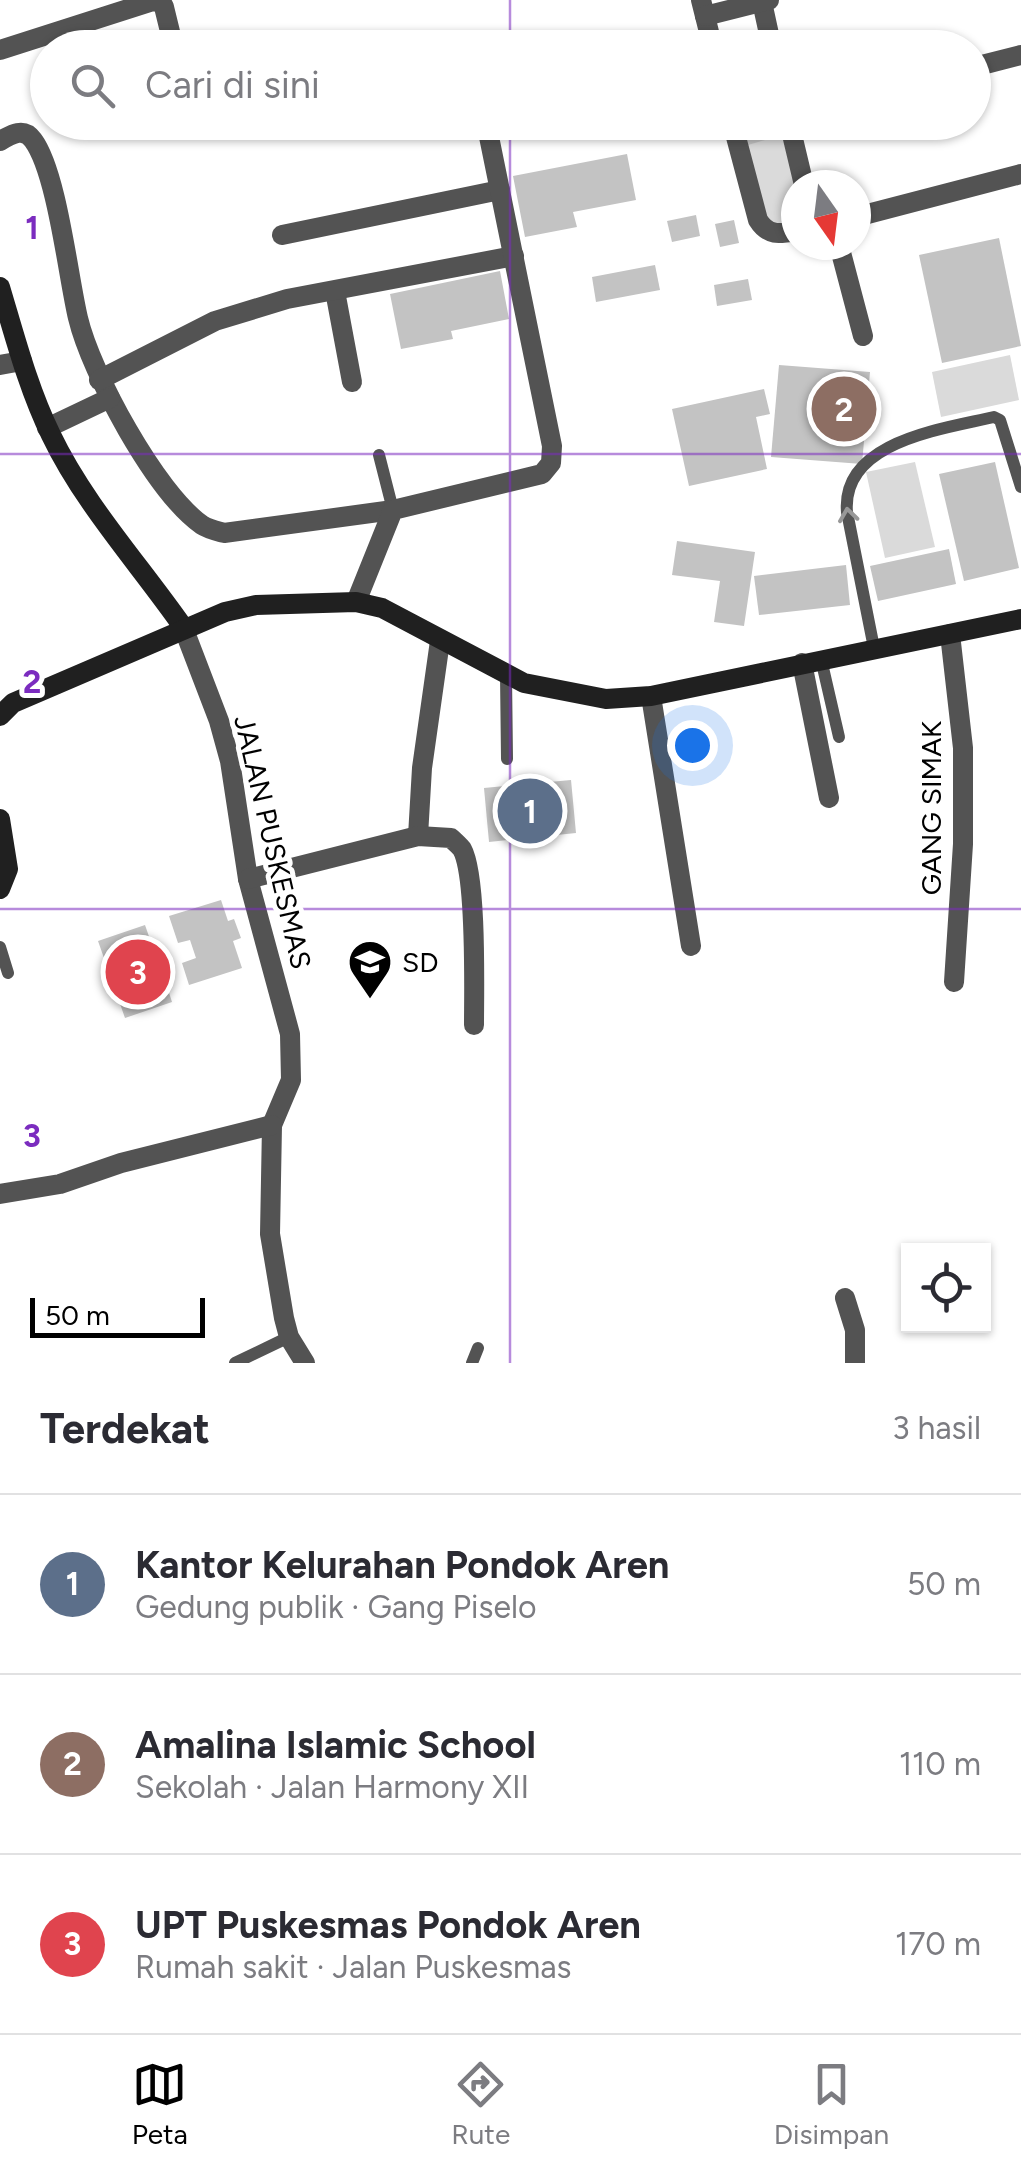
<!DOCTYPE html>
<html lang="id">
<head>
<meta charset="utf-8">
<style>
	:root { --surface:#fff; --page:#f7f7f7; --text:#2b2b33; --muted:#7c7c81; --line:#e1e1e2; --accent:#000 }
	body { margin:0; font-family:Figtree,sans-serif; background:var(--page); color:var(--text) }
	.controls { position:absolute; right:30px; bottom:30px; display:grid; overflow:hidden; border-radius:0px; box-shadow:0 2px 8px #0004 }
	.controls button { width:90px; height:90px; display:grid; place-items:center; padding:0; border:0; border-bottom:2px solid var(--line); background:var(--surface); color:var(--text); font:50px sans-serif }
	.compass { position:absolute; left:781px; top:170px; width:90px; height:90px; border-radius:50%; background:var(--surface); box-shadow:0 2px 8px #0004; rotate:166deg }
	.scale { position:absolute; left:30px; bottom:25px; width:175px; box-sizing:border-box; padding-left:10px; border:5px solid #000; border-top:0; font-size:28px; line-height:35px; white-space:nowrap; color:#000; -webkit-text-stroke:8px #fff; paint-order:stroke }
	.you { position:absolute; left:692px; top:745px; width:35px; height:35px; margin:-25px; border:8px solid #fff; border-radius:50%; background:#1a73e8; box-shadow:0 0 0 15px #1a73e833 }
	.badge { display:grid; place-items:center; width:65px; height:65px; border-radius:50%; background:var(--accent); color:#fff; font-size:32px; font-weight:700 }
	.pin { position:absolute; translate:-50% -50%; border:5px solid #fff; box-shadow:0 2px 10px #0006 }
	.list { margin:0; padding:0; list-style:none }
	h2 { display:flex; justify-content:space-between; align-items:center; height:130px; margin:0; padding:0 40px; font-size:42px }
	h2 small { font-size:32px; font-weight:400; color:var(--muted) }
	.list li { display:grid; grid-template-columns:65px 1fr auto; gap:30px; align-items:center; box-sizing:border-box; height:180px; padding:0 40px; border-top:2px solid var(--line) }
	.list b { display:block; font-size:38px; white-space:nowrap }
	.list p { margin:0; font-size:32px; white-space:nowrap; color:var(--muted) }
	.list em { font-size:32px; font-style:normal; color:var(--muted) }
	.icon { flex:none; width:55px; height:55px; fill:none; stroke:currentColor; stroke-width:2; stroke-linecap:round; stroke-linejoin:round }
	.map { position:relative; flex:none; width:1021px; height:1363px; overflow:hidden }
	.search { position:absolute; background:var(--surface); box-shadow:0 2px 8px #0004; left:30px; right:30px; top:30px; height:110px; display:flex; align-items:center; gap:25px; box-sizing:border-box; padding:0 35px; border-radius:55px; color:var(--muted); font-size:38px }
	.sheet { height:670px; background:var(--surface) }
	nav { display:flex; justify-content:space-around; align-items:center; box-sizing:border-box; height:140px; border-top:2px solid var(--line); background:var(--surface); font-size:28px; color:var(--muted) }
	nav a { display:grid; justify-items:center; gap:5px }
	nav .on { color:var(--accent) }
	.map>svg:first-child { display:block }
	.green { fill:#dadada }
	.building { fill:#c3c3c3 }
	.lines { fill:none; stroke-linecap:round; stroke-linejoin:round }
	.lane { stroke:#535353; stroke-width:12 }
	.street { stroke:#535353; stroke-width:20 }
	.secondary { stroke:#202020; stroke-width:20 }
	.oneway { stroke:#989898 }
	.grid { fill:none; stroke:#7b2cbf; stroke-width:2.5; stroke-opacity:0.55 }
	.labels { text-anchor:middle; stroke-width:10; stroke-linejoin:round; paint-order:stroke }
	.street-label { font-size:28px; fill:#000; stroke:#fff }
	.poi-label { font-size:28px; fill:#000; stroke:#fff; text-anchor:start }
	.grid-label { font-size:32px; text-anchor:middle; font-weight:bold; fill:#7b2cbf; stroke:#fff; stroke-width:10; stroke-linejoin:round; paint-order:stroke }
</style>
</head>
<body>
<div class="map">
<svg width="1021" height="1363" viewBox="0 0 1021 1363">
	<rect width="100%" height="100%" fill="#fff"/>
	<g class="green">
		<path d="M737,123H779L796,190V219L769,226Z"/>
		<path d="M1010,355L1019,400L941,417L932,372Z"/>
		<path d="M915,462L935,547L885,558L866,472Z"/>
	</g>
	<g class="building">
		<path d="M741,122H760L765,140L748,145Z"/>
		<path d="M627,154L636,200L573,212L577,227L525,237L513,176Z"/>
		<path d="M696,215L700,236L672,242L667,221Z"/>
		<path d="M734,220L739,243L720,247L715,224Z"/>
		<path d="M999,238L1021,346L942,363L919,255Z"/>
		<path d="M655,265L660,290L596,302L592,277Z"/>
		<path d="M500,271L509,319L451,331L453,339L401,349L390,294Z"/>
		<path d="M748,279L752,300L717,306L714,285Z"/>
		<path d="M779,365L870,372L862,464L771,457Z"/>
		<path d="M764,389L770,414L756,417L767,469L689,486L672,409Z"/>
		<path d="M995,462L1019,568L964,581L939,474Z"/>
		<path d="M677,541L755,552L744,626L714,622L720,581L672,575Z"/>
		<path d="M949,549L956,584L878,601L870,566Z"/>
		<path d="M846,565L850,605L759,615L754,576Z"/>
		<path d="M571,780L576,833L489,842L484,788Z"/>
		<path d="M221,900L228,921L234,919L241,938L233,941L242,968L189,985L182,963L196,958L190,940L178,943L169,916Z"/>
		<path d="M145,925L154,951L165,947L173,970L163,974L172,1002L125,1018L98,941Z"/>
	</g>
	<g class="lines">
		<g class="lane">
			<path d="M379,455L393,510"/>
			<path d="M874,648L847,512C841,441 944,429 994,417L1000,420L1021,487"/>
			<path d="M821,659L839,737"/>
			<path d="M506,675L507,759"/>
			<path d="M0,947L8,973"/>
			<path d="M235,1363L289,1337"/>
			<path d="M472,1363L478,1348"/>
		</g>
		<g class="street">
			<path d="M701,0L713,48"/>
			<path d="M762,2L772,48"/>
			<path d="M705,16L769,0"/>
			<path d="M0,50L153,1L162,3L164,7L174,48"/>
			<path d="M974,67L1021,55"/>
			<path d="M732,122L758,220C768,236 779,234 796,231"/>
			<path d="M789,122L804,185"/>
			<path d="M274,130L309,122"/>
			<path d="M0,141C12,134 24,127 33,140C57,172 68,276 78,318C91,373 156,493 202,525C208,529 217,531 224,533L393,510"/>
			<path d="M856,217L1021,174"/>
			<path d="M282,235L500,190"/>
			<path d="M839,245L863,336"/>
			<path d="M335,291L352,382"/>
			<path d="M0,365L22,361"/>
			<path d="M99,380L215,321L287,299L514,256"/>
			<path d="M47,428L110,398"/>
			<path d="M356,602L393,510L542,474L551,463L552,446L486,122"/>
			<path d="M183,627L219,721L230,761L248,879L290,1034L291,1080L272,1125L270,1234L284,1318L289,1337L305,1363"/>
			<path d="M950,634L963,748V844L954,982"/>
			<path d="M802,663L829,798"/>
			<path d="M651,696L691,946"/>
			<path d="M418,836L422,768L440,641"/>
			<path d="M248,879L418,836L451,838C453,840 461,847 462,849C477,876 474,991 474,1025"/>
			<path d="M0,1194L60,1184L121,1163L272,1125"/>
			<path d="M845,1298L855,1330V1363"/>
		</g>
		<g class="secondary">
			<path d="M0,287C15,337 28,388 51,435C84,504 139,564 183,627"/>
			<path d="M0,716L13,703L225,612L256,605L356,602L382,608L524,683L606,699L651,696L1021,619"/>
			<path d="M0,819L8,869L0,889"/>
		</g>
	</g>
	<defs><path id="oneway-chevron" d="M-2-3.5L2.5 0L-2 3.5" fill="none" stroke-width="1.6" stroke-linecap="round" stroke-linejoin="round" transform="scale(2.5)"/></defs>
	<use class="oneway" href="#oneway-chevron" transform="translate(848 515) rotate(-98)"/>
	<path class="grid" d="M510,0V48M510,122V1363M0,454H1021M0,909H1021"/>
	<defs>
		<symbol id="school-pin" viewBox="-11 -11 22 30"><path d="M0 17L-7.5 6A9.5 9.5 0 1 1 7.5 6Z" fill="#000" stroke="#fff"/><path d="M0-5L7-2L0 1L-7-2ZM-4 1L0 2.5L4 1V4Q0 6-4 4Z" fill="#fff"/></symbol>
	</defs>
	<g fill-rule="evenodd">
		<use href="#school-pin" x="345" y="937" width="50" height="68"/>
	</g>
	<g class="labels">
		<g class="street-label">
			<text transform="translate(931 808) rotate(-90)" y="10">GANG SIMAK</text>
			<text transform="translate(273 842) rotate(77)" y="10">JALAN PUSKESMAS</text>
		</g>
		<g class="poi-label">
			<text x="402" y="972">SD</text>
		</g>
	</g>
	<g class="grid-label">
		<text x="32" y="239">1</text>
		<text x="32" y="693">2</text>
		<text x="32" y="1147">3</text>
	</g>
</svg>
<div class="controls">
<button><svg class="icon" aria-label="locate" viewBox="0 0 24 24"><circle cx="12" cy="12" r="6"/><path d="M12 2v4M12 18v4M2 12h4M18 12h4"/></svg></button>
</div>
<svg class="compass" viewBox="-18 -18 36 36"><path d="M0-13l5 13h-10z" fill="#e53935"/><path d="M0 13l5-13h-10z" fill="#7c7c81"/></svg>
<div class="scale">50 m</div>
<div class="you"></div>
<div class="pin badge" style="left:530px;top:811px;background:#5c6f8a">1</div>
<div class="pin badge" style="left:844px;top:409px;background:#8d6e63">2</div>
<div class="pin badge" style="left:138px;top:972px;background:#e0444e">3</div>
<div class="search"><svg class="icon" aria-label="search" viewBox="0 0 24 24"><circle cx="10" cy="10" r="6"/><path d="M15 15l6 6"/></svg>Cari di sini</div>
</div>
<section class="sheet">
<h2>Terdekat<small>3 hasil</small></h2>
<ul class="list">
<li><span class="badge" style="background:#5c6f8a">1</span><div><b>Kantor Kelurahan Pondok Aren</b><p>Gedung publik · Gang Piselo</p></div><em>50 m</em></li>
<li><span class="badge" style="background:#8d6e63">2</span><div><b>Amalina Islamic School</b><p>Sekolah · Jalan Harmony XII</p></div><em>110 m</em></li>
<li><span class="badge" style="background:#e0444e">3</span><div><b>UPT Puskesmas Pondok Aren</b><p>Rumah sakit · Jalan Puskesmas</p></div><em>170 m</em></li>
</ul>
</section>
<nav>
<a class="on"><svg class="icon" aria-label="map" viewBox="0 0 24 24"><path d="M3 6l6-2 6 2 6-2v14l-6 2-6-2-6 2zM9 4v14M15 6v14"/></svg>Peta</a>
<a><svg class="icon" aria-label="directions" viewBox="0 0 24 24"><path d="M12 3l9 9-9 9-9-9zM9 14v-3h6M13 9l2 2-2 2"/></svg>Rute</a>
<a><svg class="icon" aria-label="saved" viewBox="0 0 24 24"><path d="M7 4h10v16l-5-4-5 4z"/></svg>Disimpan</a>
</nav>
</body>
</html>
